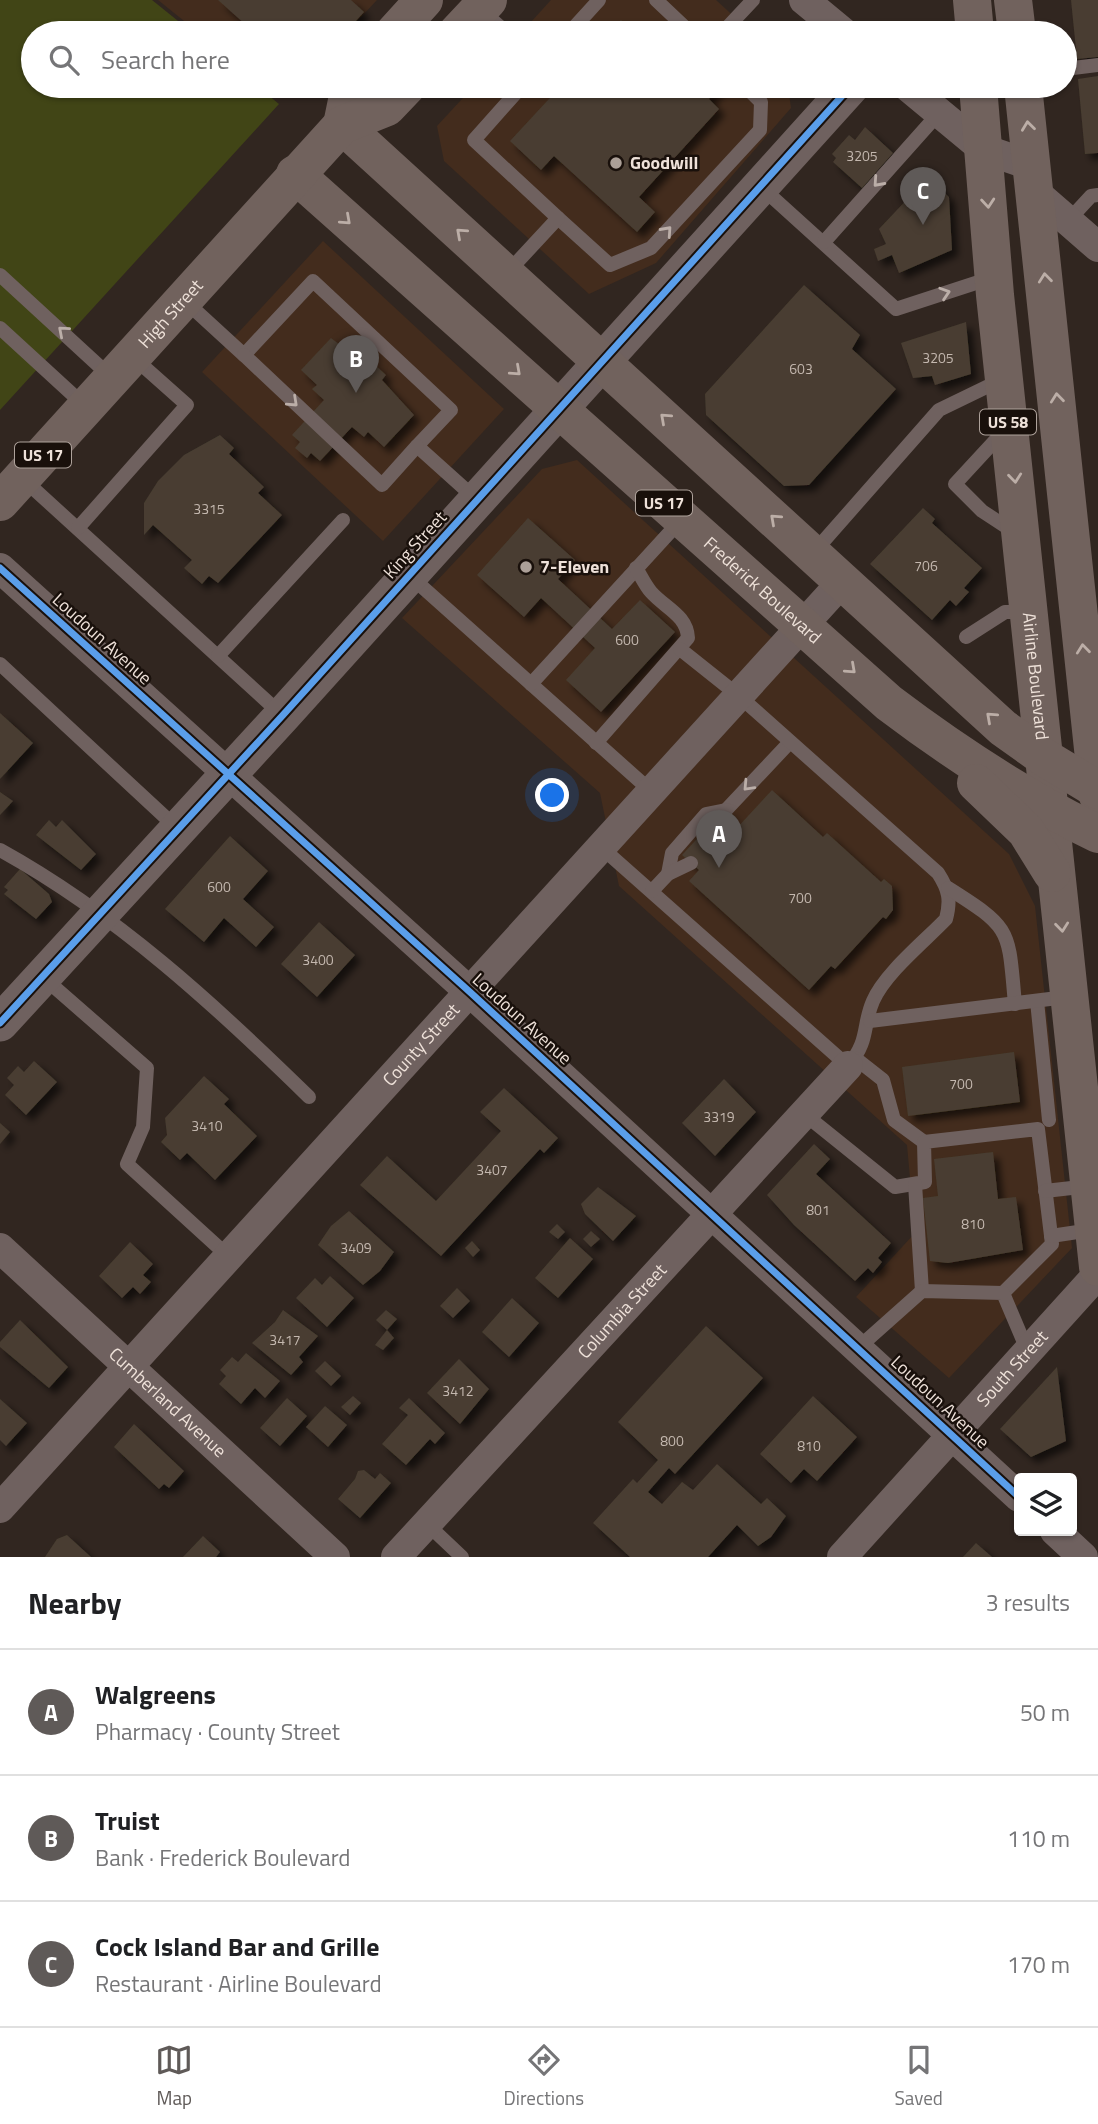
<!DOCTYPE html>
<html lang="en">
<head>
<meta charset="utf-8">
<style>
	:root { --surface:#fff; --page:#f2f2f2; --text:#202124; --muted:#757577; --line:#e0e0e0; --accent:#5f5a58 }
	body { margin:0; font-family:"Titillium Web",sans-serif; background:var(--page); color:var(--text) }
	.controls { position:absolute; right:21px; bottom:21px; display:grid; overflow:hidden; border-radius:7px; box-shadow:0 2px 5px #0004 }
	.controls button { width:63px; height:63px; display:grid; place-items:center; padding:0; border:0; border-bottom:2px solid var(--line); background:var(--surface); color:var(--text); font:35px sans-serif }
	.you { position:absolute; left:553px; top:796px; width:24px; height:24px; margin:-18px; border:5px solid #fff; border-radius:50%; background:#1a73e8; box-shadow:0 0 0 10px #1a73e833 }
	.badge { display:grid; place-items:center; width:46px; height:46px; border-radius:50%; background:var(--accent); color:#fff; font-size:23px; font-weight:700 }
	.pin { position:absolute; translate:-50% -58px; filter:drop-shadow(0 2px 4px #0008) }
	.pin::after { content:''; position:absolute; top:37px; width:24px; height:21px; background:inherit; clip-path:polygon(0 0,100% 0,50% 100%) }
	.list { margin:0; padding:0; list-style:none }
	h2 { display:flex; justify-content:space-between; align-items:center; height:91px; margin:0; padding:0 28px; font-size:30px }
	h2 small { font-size:23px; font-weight:400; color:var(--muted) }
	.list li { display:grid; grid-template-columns:46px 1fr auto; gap:21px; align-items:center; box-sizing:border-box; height:126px; padding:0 28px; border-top:2px solid var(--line) }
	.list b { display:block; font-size:26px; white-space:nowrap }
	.list p { margin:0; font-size:23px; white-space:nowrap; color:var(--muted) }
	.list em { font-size:23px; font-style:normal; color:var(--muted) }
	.icon { flex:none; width:38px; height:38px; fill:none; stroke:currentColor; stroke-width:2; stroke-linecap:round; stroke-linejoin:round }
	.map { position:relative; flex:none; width:1098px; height:1557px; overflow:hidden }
	.search { position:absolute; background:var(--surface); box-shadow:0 2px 5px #0004; left:21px; right:21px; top:21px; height:77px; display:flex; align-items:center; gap:18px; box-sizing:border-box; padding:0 24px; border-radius:38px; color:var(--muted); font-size:26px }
	.sheet { height:469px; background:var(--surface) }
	nav { display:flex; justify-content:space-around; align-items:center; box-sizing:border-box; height:98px; border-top:2px solid var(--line); background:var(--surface); font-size:19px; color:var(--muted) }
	nav a { display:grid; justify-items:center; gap:4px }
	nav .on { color:var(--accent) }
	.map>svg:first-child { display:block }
	.built { fill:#432c1d }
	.green { fill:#414516 }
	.building { fill:#483e31; filter:url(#shadow) }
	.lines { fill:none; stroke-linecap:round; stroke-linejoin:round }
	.service { stroke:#6f615f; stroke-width:14 }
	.minor { stroke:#6f615f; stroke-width:30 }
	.tertiary { stroke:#6f615f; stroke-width:37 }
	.primary { stroke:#71625d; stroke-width:38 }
	.cycleway-casing { stroke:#19100b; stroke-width:11 }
	.cycleway { stroke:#5a9eea; stroke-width:7 }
	.oneway { stroke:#bcaea7 }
	.oneway2 { stroke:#bbaea8 }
	.poi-dot { fill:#aca098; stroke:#19100b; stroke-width:2.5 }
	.labels { text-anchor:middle; stroke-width:5; stroke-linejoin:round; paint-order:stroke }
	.number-label { font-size:14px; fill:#c4b8af }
	.shield { fill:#19100b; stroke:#aea29b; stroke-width:2 }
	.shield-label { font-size:16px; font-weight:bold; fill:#eee1d9 }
	.poi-label { font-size:18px; font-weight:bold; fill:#eee1d9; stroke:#19100b; text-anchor:start }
	.street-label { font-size:18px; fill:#eee1d9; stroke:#19100b }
</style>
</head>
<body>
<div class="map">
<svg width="1098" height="1557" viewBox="0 0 1098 1557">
	<defs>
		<filter id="shadow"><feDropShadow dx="6" dy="6" stdDeviation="3.5" flood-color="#0009"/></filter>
	</defs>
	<rect width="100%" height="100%" fill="#312620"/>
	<g class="built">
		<path d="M158,0H377L346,33H199Z"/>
		<path d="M551,0H716L752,33H521Z"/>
		<path d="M474,86H788L791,108L656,263L589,294L444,161L437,126Z"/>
		<path d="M323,241L504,409L383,541L202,372Z"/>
		<path d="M577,460L1009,854L1035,906L1072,1248L949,1378L856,1297L915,1233L907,1145L619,886L600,793L402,618L542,469Z"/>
	</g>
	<path class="green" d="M0,0H152L193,33H33V86H257L279,104L0,410Z"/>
	<g class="building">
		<path d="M218,0H351L364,12L345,33H255Z"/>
		<path d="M1071,0H1098V57L1077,59Z"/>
		<path d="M621,20L635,33H609Z"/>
		<path d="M1098,76V153L1085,154L1078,79Z"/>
		<path d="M561,86H721L709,99L719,109L639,197L655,212L637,232L554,156L541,170L510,141Z"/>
		<path d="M865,127L893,153L862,188L833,162L836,158L832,154L849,135L855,140Z"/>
		<path d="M928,177L949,197L952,250L899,273L892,255L878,261L874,249L886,244L879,229Z"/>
		<path d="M804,285L860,335L852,349L896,389L809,485L784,486L706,415L705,394Z"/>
		<path d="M966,322L971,374L935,385L932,376L913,378L901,343Z"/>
		<path d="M331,338L369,367L373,363L386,375L382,380L414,415L384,447L368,432L364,437L352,427L320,461L311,453L307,458L295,448L300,442L292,435L324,400L312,389L317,385L301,370Z"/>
		<path d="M220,435L234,448L229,454L264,487L258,493L282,515L218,583L209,576L202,584L184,568L192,560L153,525L144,535V503L158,481L184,455Z"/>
		<path d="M923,508L935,519L932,523L982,568L964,588L969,592L956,606L950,600L932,620L870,564Z"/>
		<path d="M528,518L575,560L558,579L612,629L640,600L675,632L601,712L566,680L595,648L541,598L524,617L477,575Z"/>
		<path d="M0,713L33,743L0,779Z"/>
		<path d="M772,790L823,837L827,833L881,882L884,879L892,886L893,910L886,919L883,917L835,969L831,966L809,990L689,881L699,870L682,855L707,828L723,843Z"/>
		<path d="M0,792L13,801L0,815Z"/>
		<path d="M49,820L56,827L62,820L96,854L81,870L36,835Z"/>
		<path d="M230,836L268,871L243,899L274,927L256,947L224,918L204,942L165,909Z"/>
		<path d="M20,869L49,894L52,902L36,919L4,894L8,890L4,887Z"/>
		<path d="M319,922L355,955L317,997L281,964Z"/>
		<path d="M1014,1052L1020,1102L908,1116L902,1067Z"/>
		<path d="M34,1061L57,1082L26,1115L5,1095L14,1085L7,1078L18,1066L24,1072Z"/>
		<path d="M204,1076L229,1099L224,1104L257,1136L215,1180L187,1153L180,1160L161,1142L167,1135L165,1118Z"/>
		<path d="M724,1079L756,1112L715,1156L682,1123Z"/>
		<path d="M504,1088L558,1138L544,1153L540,1149L441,1256L360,1185L387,1156L436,1201L501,1131L480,1112Z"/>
		<path d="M0,1123L10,1132L0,1144Z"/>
		<path d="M814,1144L830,1159L816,1174L891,1243L878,1258L882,1262L873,1273L868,1268L855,1281L794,1225L767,1195Z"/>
		<path d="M993,1152L998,1199L1016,1197L1023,1250L948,1263L930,1261L923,1198L938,1196L934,1159Z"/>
		<path d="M598,1187L636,1216L613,1241L585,1214L581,1204Z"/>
		<path d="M349,1211L394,1252L380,1271L363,1285L318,1245L331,1226Z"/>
		<path d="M557,1224L565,1232L558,1239L549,1232Z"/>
		<path d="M591,1231L600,1239L591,1247L583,1239Z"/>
		<path d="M570,1238L593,1259L558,1298L535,1278Z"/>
		<path d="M472,1241L480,1250L473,1257L465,1248Z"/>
		<path d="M130,1242L153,1264L143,1275L151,1282L140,1294L133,1287L122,1298L99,1276Z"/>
		<path d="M330,1276L354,1298L327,1327L296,1298L315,1278L322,1285Z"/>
		<path d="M457,1288L470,1301L453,1318L440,1306Z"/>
		<path d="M512,1298L539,1323L509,1357L482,1332Z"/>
		<path d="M283,1310L318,1336L299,1357L303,1362L291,1375L252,1343L275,1322Z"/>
		<path d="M386,1310L397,1319L387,1330L376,1320Z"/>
		<path d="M20,1320L68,1367L49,1388L0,1347V1342Z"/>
		<path d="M706,1326L763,1378L675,1474L669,1468L648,1492L662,1504L682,1482L693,1490L717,1464L761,1504L767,1498L786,1516L771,1537L758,1546L737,1525L708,1557H630L593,1523L633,1479L637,1483L658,1460L618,1422Z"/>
		<path d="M387,1330L394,1338L383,1350L375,1345Z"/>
		<path d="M246,1353L280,1381L265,1398L255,1388L241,1404L219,1384L226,1376L220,1370L232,1357L238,1362Z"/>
		<path d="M459,1359L489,1389L460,1424L427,1393Z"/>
		<path d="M325,1361L341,1376L331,1386L315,1371Z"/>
		<path d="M1057,1367L1066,1441L1031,1457L1000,1429Z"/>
		<path d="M353,1396L361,1403L350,1415L341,1407Z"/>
		<path d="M813,1396L857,1437L817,1481L804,1469L791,1483L760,1454Z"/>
		<path d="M287,1398L307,1416L280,1446L260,1428Z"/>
		<path d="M409,1398L445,1433L435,1444L430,1439L406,1465L382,1444L408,1415L399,1408Z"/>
		<path d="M0,1399L27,1423L6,1446L0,1440Z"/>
		<path d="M325,1406L347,1425L328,1447L306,1427Z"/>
		<path d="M134,1424L184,1471L169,1488L164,1484L159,1489L114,1447Z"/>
		<path d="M364,1470L375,1479L380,1473L391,1483L360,1518L338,1499L355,1479L358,1471Z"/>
		<path d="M67,1535L91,1557H45L57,1539Z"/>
		<path d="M203,1536L220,1552L216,1557H183Z"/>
		<path d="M976,1543L992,1557H963Z"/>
	</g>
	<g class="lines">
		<g class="service">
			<path d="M656,0L691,33"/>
			<path d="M482,11L507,33"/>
			<path d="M569,33L599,0"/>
			<path d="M722,33L753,0"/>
			<path d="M1065,69L1098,65"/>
			<path d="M761,187L896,309L991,278"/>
			<path d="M558,218L610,265L651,248L760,130L761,102L745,86"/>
			<path d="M1068,221L1091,196L1098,195"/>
			<path d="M824,242L939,113"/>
			<path d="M507,273L558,218L474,140L522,86"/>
			<path d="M0,275L111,377"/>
			<path d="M184,300L244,355L313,281L451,410L417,446L476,499"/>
			<path d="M0,328L84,405"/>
			<path d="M244,355L382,485L417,446"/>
			<path d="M1003,432L955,484L982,511L1014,532"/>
			<path d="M23,479L282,715"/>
			<path d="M78,528L187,405L133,357"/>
			<path d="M814,552L939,410L1003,379"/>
			<path d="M410,576L652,792"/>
			<path d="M966,637L1005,612H1027"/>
			<path d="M218,656L343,520"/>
			<path d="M0,664L178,829"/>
			<path d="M531,684L681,520"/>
			<path d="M596,743L688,638C687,615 665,608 651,592C645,585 641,576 636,568"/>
			<path d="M715,836L726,810L790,742"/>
			<path d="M602,848L848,1066C870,1040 862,1026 873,1001C885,973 925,941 946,919C951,900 949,890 938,873L739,696L680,649"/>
			<path d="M0,850C116,914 215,1005 309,1097"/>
			<path d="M668,874L672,853L706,814L726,810"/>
			<path d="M948,888C1013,929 1008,929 1015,1004"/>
			<path d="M652,891L668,874L691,863"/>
			<path d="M44,978L147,1068L143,1127L127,1164L229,1257"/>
			<path d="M1037,1001L1049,1120"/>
			<path d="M870,1021L1066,997"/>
			<path d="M855,1058L883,1080L894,1120L924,1142"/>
			<path d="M803,1113L895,1187L925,1182L924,1142L1038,1129L1052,1244L1003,1293"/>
			<path d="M915,1184L922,1291"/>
			<path d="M1045,1191L1089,1186"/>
			<path d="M1051,1236L1091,1230"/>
			<path d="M858,1348L922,1291L1003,1293L1028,1352"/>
			<path d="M427,1524L462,1557"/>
		</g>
		<g class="minor">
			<path d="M804,0L844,33"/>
			<path d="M907,86L983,149L1033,166"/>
			<path d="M1036,193L1098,247"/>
			<path d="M0,568L471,993L1019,1497"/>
			<path id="s1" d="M0,1248L335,1557"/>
			<path id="s2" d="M0,1508L843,581"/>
			<path d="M1055,1531L1083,1557"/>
			<path id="s3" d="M396,1557L848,1066"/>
			<path id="s4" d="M842,1557L1098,1274"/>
		</g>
		<path class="tertiary" d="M0,1023L283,715L851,86"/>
		<g class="primary">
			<path d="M972,0L975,33"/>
			<path d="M1013,0L1017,33"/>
			<path d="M394,33L424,0"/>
			<path d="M457,33L488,0"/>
			<path id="s5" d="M978,86L995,295L1098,1267"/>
			<path d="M1023,86L1098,796"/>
			<path d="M342,125L1003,728L1045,758L1098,790"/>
			<path d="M342,125L350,86"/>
			<path id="s6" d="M295,174L889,703C955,753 1024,798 1098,834"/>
			<path id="s7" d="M0,502L342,125L387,107L407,86"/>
			<path d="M976,783L1026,831L1052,873"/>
		</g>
		<defs>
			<g id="cycleway">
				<path d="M0,568L471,993L1019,1497"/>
				<path d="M0,1023L283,715L851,86"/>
			</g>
		</defs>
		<use href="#cycleway" class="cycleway-casing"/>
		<use href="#cycleway" class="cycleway"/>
	</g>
	<defs><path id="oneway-chevron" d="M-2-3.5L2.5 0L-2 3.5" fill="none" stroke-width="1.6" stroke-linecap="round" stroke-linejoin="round" transform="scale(1.75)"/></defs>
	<g class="oneway">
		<use href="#oneway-chevron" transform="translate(1028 126) rotate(-97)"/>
		<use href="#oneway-chevron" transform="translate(988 203) rotate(85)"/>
		<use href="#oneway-chevron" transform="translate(346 220) rotate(42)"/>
		<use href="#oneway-chevron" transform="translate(461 233) rotate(-138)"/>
		<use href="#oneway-chevron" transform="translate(1045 278) rotate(-96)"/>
		<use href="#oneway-chevron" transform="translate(516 371) rotate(42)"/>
		<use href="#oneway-chevron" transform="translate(1057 398) rotate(-96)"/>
		<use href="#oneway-chevron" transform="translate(665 418) rotate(-138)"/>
		<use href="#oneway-chevron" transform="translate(1015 478) rotate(84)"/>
		<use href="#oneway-chevron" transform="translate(775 519) rotate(-138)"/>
		<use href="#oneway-chevron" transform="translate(1083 649) rotate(-96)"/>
		<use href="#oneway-chevron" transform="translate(851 669) rotate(42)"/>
		<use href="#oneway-chevron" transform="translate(991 717) rotate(-138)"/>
		<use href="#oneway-chevron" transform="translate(1062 927) rotate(84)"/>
	</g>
	<g class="oneway2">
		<use href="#oneway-chevron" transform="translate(878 182) rotate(132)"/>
		<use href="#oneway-chevron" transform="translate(667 231) rotate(-48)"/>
		<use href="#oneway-chevron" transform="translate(945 293) rotate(-18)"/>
		<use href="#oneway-chevron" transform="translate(63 331) rotate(-139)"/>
		<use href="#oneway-chevron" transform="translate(293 402) rotate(43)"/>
		<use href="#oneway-chevron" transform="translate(748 786) rotate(133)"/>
	</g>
	<g class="poi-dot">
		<circle cx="616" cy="163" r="7"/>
		<circle cx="526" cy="567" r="7"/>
	</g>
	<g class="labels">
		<g class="number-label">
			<text x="862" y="161">3205</text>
			<text x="938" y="363">3205</text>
			<text x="801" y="374">603</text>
			<text x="209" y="514">3315</text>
			<text x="926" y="571">706</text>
			<text x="627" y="645">600</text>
			<text x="219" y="892">600</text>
			<text x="800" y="903">700</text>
			<text x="318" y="965">3400</text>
			<text x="961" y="1089">700</text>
			<text x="719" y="1122">3319</text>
			<text x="207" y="1131">3410</text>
			<text x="492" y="1175">3407</text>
			<text x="818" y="1215">801</text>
			<text x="973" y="1229">810</text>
			<text x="356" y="1253">3409</text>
			<text x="285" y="1345">3417</text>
			<text x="458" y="1396">3412</text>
			<text x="672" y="1446">800</text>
			<text x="809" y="1451">810</text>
		</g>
		<g class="shield">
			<rect x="980" y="409.5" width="56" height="25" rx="5"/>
			<rect x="15" y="442.5" width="56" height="25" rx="5"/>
			<rect x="636" y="490.5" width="56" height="25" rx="5"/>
		</g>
		<g class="shield-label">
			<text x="1008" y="428">US 58</text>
			<text x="43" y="461">US 17</text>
			<text x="664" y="509">US 17</text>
		</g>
		<g class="poi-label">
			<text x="630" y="169">Goodwill</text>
			<text x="540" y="573">7-Eleven</text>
		</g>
		<g class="street-label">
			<text dy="6" stroke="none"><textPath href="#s7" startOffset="254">High Street</textPath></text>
			<text transform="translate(415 545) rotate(-48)" y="6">King Street</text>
			<text dy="6" stroke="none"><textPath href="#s6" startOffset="626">Frederick Boulevard</textPath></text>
			<text transform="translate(102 639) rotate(42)" y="6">Loudoun Avenue</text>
			<text dy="6" stroke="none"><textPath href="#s5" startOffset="593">Airline Boulevard</textPath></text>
			<text transform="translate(522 1019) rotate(42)" y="6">Loudoun Avenue</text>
			<text dy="6" stroke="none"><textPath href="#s2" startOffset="626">County Street</textPath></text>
			<text dy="6" stroke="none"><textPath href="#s3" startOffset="334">Columbia Street</textPath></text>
			<text dy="6" stroke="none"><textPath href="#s4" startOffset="254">South Street</textPath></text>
			<text dy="6" stroke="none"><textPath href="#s1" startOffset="228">Cumberland Avenue</textPath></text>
			<text transform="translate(940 1402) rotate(43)" y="6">Loudoun Avenue</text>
		</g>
	</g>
</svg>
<div class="controls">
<button><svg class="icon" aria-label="layers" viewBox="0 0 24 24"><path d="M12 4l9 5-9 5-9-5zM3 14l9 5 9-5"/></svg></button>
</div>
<div class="you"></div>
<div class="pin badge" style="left:719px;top:868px">A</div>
<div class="pin badge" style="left:356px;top:393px">B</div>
<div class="pin badge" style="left:923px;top:225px">C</div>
<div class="search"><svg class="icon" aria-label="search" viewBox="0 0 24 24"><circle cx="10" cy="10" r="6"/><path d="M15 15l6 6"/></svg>Search here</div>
</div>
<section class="sheet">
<h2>Nearby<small>3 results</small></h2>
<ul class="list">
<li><span class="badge">A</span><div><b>Walgreens</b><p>Pharmacy · County Street</p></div><em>50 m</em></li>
<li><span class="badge">B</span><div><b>Truist</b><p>Bank · Frederick Boulevard</p></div><em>110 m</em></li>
<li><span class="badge">C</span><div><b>Cock Island Bar and Grille</b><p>Restaurant · Airline Boulevard</p></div><em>170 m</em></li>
</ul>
</section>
<nav>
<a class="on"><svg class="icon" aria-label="map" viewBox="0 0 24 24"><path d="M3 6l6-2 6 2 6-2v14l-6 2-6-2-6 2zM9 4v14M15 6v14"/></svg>Map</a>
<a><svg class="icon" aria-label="directions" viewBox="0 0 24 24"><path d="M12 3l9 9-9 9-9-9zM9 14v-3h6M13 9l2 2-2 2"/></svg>Directions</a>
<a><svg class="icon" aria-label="saved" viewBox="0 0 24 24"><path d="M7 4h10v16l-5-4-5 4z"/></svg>Saved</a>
</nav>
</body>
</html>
